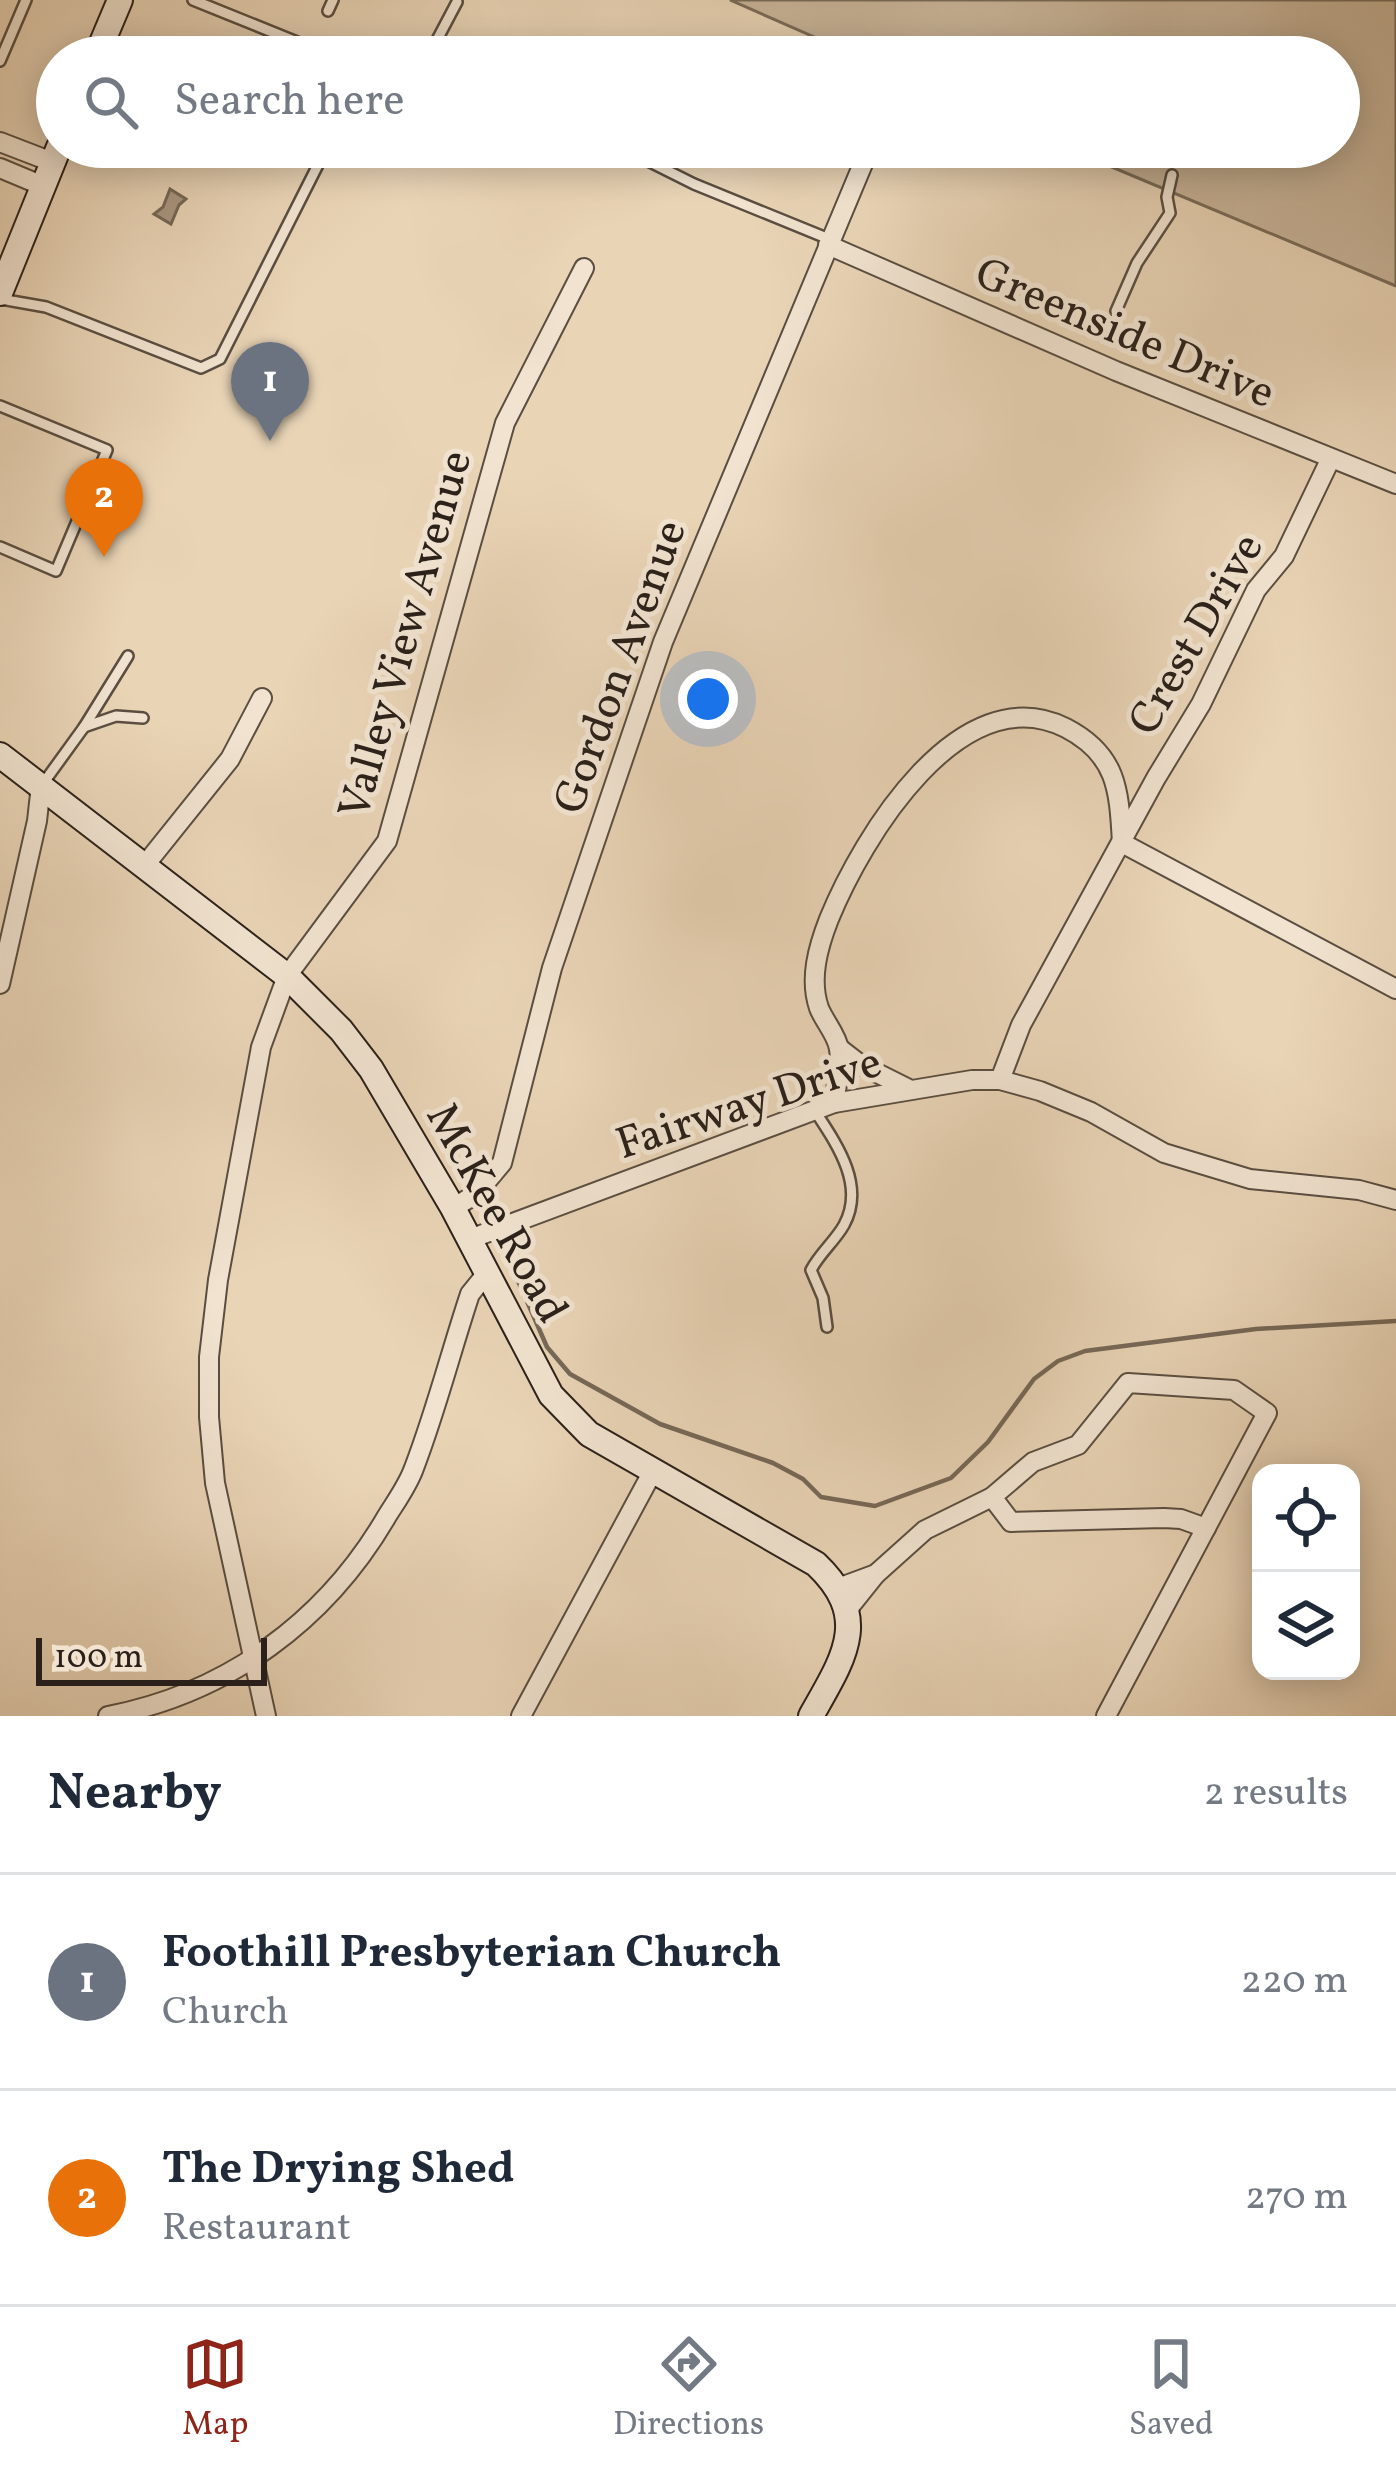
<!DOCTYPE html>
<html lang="en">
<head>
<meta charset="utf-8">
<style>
	:root { --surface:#fff; --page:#f6f6f7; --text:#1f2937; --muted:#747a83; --line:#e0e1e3; --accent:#8f2418 }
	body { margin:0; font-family:Vollkorn,serif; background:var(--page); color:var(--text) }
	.controls { position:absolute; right:36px; bottom:36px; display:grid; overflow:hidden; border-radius:24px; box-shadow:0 6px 30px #0003 }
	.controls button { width:108px; height:108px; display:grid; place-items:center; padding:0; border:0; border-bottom:3px solid var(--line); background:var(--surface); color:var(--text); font:60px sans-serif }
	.scale { position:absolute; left:36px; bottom:30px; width:231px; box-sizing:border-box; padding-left:12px; border:6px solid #2b211a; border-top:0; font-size:33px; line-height:42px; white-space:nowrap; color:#2b211a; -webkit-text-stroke:9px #f1e3d0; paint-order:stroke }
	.you { position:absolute; left:708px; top:699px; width:42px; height:42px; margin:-30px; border:9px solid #fff; border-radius:50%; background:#1a73e8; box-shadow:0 0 0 18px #1a73e833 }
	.badge { display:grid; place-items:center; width:78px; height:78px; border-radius:50%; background:var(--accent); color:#fff; font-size:39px; font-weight:700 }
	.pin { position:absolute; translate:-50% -99px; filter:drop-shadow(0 3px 6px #0008) }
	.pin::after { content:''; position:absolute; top:63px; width:42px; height:36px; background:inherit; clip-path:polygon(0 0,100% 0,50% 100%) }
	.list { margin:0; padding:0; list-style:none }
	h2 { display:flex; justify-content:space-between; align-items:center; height:156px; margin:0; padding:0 48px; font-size:51px }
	h2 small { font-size:39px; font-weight:400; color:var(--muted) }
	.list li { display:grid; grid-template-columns:78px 1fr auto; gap:36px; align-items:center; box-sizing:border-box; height:216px; padding:0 48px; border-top:3px solid var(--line) }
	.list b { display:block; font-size:45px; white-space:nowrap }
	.list p { margin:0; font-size:39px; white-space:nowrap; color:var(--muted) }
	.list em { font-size:39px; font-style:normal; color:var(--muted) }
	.icon { flex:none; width:66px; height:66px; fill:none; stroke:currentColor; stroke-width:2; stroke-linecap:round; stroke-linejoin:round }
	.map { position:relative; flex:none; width:1396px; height:1716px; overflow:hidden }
	.search { position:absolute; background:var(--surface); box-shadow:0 6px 30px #0003; left:36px; right:36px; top:36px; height:132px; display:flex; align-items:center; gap:30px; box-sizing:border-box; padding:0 42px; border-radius:66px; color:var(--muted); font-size:45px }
	.sheet { height:588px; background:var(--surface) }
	nav { display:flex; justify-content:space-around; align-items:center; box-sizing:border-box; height:168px; border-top:3px solid var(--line); background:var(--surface); font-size:33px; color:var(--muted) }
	nav a { display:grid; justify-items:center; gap:6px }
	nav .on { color:var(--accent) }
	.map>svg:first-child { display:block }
	.green { fill:#c9b69b; stroke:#7a6c5a; stroke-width:3 }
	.water { fill:#a89781; stroke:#766858; stroke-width:3 }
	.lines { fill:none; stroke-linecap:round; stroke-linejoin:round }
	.stream { stroke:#766858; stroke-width:4.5 }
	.lane-casing { stroke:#5a4e41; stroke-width:14 }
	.street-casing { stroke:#5a4e41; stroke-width:22 }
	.secondary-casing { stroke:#2b211a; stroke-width:28 }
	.lane { stroke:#f1e3d0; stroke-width:9 }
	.street { stroke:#f1e3d0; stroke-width:18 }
	.secondary { stroke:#f1e3d0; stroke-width:24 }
	.labels { text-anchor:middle; stroke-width:10; stroke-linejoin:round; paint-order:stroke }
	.street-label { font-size:45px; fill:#2b211a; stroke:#f1e3d0 }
</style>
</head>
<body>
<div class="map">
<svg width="1396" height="1716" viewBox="0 0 1396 1716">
	<rect width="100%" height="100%" fill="#e9d4b6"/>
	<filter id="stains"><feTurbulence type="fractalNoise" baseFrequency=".00167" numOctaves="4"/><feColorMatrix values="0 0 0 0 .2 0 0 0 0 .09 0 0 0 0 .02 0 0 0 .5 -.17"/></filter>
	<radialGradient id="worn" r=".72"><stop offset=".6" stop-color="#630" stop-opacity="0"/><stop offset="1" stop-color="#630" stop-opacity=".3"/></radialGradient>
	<path class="green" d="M730,0H1396V286L1064,147H1339V57H860Z"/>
	<path class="water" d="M170,189L186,199L179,205L171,224L154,214L163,207Z"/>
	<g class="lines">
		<path class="stream" d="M508,1258L547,1347L570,1374L660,1424L773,1463L803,1479L821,1497L875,1506L951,1478L988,1442L1034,1379L1058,1361L1085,1351L1256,1329L1396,1321"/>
		<defs>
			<g id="lane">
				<path d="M193,0L334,57"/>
				<path d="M328,11L333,0"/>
				<path d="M428,57L457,2"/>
				<path d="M0,61L26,0"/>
				<path d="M620,147L694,184L829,239"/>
				<path d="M0,299L46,307L201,368L220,359L327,147"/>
				<path d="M1116,311L1137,263L1170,213L1167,197L1172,175"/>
				<path d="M0,406L107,450L56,571L0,547"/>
				<path d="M128,656L84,727L116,716L143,718"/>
				<path d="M42,785L84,727"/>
				<path d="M815,1111C836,1143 866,1185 844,1225C835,1241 820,1253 811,1270L823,1298L827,1327"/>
			</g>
			<g id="street">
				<path d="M0,142L52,162"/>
				<path d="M0,168L43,186"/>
				<path d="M828,245L1116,371L1396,484"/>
				<path d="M145,865L230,759L262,698"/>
				<path d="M0,984L37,821L41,785"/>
				<path d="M839,1048L861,1065L907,1088"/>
				<path d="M1000,1080L1021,1025L1156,778L1201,704L1256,590L1284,556L1330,460"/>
				<path d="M834,1103C836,1087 842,1065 839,1049C837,1035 824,1021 819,1008C809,979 818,947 829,919C862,838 960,675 1066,728C1118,755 1119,791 1122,843L1396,989"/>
				<path d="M453,1208L476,1194L502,1163L552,968L663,642L870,147"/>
				<path d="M470,1239L834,1103L972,1080H1000L1040,1091L1091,1112L1164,1153L1250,1179L1359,1190L1396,1200"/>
				<path d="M992,1497L1011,1522L1164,1518L1181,1519L1206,1528"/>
				<path d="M838,1588L876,1574"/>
				<path d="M848,1609L876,1574L925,1530L992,1497L1033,1462L1078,1445L1128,1383L1234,1390L1267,1413L1106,1716"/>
				<path d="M108,1716C228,1693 326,1621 387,1516C397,1500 408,1485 414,1468C436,1411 451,1351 470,1294L487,1273"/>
				<path d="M266,1716L215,1483L209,1417V1357L218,1280L261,1047L287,976L387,841L505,423L584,268"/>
				<path d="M521,1716L653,1471"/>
			</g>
			<g id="secondary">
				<path d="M96,57L120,0"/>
				<path d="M0,293L59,147"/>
				<path d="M0,755L287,976L341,1030L371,1069L453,1208L551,1395L589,1434L816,1564C873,1618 843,1659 811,1716"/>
			</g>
		</defs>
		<use href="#lane" class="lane-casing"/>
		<use href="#street" class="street-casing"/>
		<use href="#secondary" class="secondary-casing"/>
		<use href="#lane" class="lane"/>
		<use href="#street" class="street"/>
		<use href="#secondary" class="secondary"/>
	</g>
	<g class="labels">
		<g class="street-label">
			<text transform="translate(1126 331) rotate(23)" y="16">Greenside Drive</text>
			<text transform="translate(1194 633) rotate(-60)" y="16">Crest Drive</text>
			<text transform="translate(403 634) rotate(-74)" y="16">Valley View Avenue</text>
			<text transform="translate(618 666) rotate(-70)" y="16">Gordon Avenue</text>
			<text transform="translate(748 1101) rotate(-18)" y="16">Fairway Drive</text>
			<text transform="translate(499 1212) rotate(61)" y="16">McKee Road</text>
		</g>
	</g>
	<rect width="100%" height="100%" filter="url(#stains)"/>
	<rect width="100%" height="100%" fill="url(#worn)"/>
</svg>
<div class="controls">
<button><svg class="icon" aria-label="locate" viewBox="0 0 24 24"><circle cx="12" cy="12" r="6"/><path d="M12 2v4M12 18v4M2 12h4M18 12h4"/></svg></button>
<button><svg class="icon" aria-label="layers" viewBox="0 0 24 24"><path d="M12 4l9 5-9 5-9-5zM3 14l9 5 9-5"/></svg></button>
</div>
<div class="scale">100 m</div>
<div class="you"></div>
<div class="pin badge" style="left:270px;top:441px;background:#6b7280">1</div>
<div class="pin badge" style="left:104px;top:557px;background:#e8710a">2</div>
<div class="search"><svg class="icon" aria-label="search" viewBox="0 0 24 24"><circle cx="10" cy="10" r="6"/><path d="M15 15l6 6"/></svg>Search here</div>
</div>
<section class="sheet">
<h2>Nearby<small>2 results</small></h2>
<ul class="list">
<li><span class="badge" style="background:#6b7280">1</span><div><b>Foothill Presbyterian Church</b><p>Church</p></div><em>220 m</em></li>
<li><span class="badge" style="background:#e8710a">2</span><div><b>The Drying Shed</b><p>Restaurant</p></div><em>270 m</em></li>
</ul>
</section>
<nav>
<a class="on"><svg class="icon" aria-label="map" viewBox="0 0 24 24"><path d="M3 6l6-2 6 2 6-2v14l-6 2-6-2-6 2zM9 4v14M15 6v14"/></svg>Map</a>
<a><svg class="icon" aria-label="directions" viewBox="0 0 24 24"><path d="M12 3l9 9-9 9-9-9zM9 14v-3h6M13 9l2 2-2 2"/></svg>Directions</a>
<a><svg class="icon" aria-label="saved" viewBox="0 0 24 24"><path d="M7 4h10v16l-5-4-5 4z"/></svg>Saved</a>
</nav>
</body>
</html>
